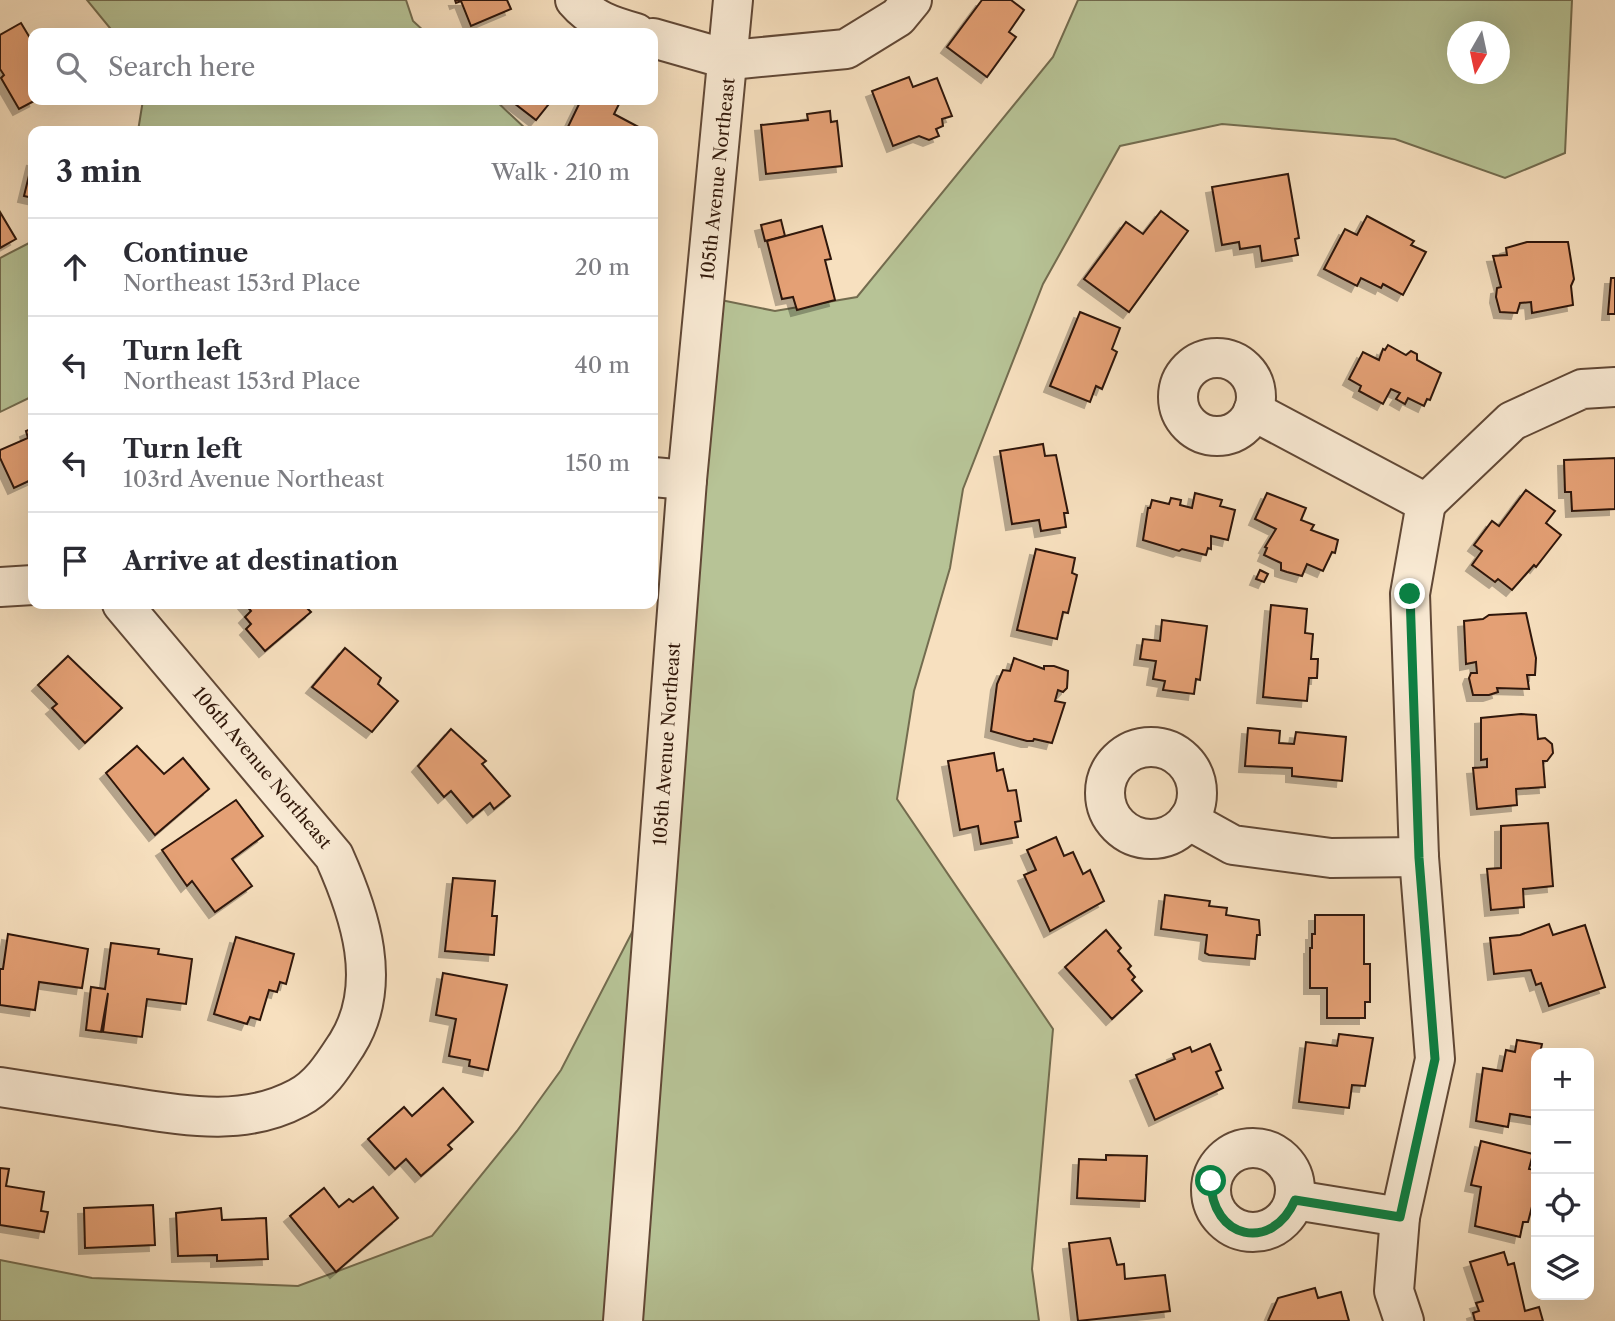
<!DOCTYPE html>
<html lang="en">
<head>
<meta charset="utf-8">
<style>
	:root { --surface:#fff; --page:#f2f2f3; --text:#2b2b33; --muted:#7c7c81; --line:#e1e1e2 }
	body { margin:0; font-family:"Libre Caslon Text",serif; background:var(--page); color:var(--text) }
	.controls { position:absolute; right:21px; bottom:21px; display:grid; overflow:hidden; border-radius:14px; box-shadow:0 7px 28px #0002 }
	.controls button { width:63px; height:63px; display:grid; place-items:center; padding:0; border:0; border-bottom:2px solid var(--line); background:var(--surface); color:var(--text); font:35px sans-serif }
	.compass { position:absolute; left:1447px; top:21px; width:63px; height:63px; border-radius:50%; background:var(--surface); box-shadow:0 7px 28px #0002; rotate:189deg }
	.stop { position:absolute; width:21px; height:21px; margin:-16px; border:5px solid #0b8043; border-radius:50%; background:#fff }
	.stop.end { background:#0b8043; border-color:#fff; box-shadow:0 2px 7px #0008 }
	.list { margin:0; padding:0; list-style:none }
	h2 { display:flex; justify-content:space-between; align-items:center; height:91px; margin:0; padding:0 28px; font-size:30px }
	h2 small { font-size:23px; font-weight:400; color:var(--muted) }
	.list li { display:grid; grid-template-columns:46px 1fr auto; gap:21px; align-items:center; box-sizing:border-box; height:98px; padding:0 28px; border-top:2px solid var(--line) }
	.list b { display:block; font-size:26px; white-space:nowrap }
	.list p { margin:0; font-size:23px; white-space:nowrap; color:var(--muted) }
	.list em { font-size:23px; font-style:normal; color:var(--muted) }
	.icon { flex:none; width:38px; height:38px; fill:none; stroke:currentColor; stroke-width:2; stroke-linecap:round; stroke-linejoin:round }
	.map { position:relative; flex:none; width:1615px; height:1321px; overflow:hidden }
	.search { position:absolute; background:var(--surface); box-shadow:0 7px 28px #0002; left:28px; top:28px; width:630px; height:77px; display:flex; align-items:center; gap:18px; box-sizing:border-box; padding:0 24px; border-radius:14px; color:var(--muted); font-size:26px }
	.panel { position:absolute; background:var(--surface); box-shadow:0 7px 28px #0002; left:28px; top:126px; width:630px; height:483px; border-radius:14px }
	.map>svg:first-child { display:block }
	.green { fill:#b7c396; stroke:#736c4f; stroke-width:2; fill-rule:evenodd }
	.building { fill:#e4a075; stroke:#2f1608; stroke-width:2; filter:url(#shadow) }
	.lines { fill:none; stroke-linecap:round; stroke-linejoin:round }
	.minor-casing { stroke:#614836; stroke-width:42 }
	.minor { stroke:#faebd5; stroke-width:38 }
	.route { stroke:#0b8043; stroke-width:9 }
	.labels { text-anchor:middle; stroke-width:5; stroke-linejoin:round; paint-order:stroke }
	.street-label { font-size:18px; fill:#2f1608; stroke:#faebd5 }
</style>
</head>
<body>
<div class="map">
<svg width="1615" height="1321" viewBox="0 0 1615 1321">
	<defs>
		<filter id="shadow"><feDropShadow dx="-6" dy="6" stdDeviation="0" flood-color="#0004"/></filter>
	</defs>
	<rect width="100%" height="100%" fill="#f7e0bf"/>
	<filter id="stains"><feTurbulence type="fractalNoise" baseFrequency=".00286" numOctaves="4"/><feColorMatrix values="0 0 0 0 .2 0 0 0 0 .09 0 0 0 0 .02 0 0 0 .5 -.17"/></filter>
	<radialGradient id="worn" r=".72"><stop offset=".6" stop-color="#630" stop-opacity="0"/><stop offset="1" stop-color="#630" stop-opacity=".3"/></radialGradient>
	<g class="green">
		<path d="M87,0H406L413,21L426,33H114Z"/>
		<path d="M1078,0H1572L1565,153L1505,178L1395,139L1222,124L1120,146L1043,284L963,489L950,568L914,691L897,799L1053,1029L1032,1269L1039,1321H0V1260L92,1278L298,1286L432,1236L517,1131L561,1070L655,888L706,297L775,311L857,297L1053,57ZM1458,32H1500V74H1458Z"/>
		<path d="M143,100H495L528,131H138Z"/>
		<path d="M33,241V396L0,412V258Z"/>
	</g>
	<g class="building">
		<path d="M455,0H507L511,9L471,26L461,1L456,3Z"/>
		<path d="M982,0H1011L1024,10L1009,32L1016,37L987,77L947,47Z"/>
		<path d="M21,23L33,43V100H36L19,109L1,78L4,75L0,69V35Z"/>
		<path d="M909,77L913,87L937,78L952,116L942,119L943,126L936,129L939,136L929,140L919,136L893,146L872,91Z"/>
		<path d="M510,100H552L536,120Z"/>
		<path d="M581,100H621L614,114L646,131H566Z"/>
		<path d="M830,111L831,122L837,121L842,166L766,174L761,125L808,120L807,114Z"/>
		<path d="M33,159V198L24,196Z"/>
		<path d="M1288,174L1299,238L1295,239L1298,255L1262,261L1260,246L1240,249L1239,242L1222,245L1212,187Z"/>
		<path d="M1161,211L1188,231L1129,312L1084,279L1126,222L1143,234Z"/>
		<path d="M0,212L16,239L0,248Z"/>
		<path d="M1367,216L1414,241L1411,245L1426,252L1403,295L1383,284L1381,288L1361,278L1357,286L1324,269L1345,229L1357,235Z"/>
		<path d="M781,220L785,236L765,241L761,225Z"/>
		<path d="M822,226L831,259L825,260L835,300L797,310L793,297L782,299L767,241Z"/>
		<path d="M1527,242H1568L1574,279L1571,286L1573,305L1532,313L1531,302L1520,303L1517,313L1500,312L1496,297L1497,288L1501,287L1493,256L1507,255L1506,248Z"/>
		<path d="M1611,278H1615V314H1608Z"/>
		<path d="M1080,312L1120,328L1112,349L1117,352L1102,389L1096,386L1090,402L1050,386Z"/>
		<path d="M1388,345L1406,355L1411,351L1417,354V360L1441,373L1430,400L1427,399L1424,406L1408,398L1405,404L1396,399L1400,393L1391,389L1383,404L1359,391L1361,386L1349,379L1363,352L1379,360L1383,349L1385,350Z"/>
		<path d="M33,428V479L14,488L0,458V450L28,438L26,431Z"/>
		<path d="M1043,444L1045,456L1056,455L1068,513H1064L1066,527L1041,531L1039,520L1012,524L1000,451Z"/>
		<path d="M1615,458V509L1572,511L1571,492H1565L1564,460Z"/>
		<path d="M1526,490L1555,511L1546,523L1561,535L1536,567L1534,565L1512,590L1498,579L1495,582L1472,565L1482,551L1474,545L1492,521L1499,526Z"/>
		<path d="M1195,493L1222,500L1220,506L1235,510L1228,540L1211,536V549L1208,548L1206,555L1182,549L1179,551L1143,540L1148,508H1150L1152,500L1169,504L1171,498L1181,500L1180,505L1192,508Z"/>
		<path d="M1267,493L1306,508L1301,520L1314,525L1311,530L1338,540L1335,553L1332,552L1323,571L1307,564L1302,576L1287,572L1281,570V563L1264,555L1267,548L1265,547L1276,529L1255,519Z"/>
		<path d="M1036,549L1075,558L1072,573L1077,575L1068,613L1063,612L1057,639L1017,630Z"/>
		<path d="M1260,570L1268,574L1264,582L1256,579Z"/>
		<path d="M245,604H303L311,612L265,651L246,629L251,624L245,617L251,611Z"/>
		<path d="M1271,605L1307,609L1305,633L1313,634L1311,659H1318L1317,678H1309L1307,701L1263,697Z"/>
		<path d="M1526,613L1536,658L1535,675H1527L1529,689L1497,688L1498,692L1489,695H1473L1469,678L1471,673H1477L1476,662L1466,664L1464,621L1483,619L1489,615Z"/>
		<path d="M1162,620L1207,626L1200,680L1196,679L1194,694L1163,690L1165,681L1153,679L1156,661L1140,659L1143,639L1160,641Z"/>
		<path d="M345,648L381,678L378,684L398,701L372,732L312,687Z"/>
		<path d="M68,656L122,708L85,743L52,708L57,704L38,685Z"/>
		<path d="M1014,658L1044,669V666H1054L1068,671L1067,688L1063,692L1058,690L1055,701L1065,703L1052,743L1034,739L1033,741H1027L991,731L997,684L1003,670L1010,671Z"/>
		<path d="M1521,714L1536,715L1538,739L1545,738L1552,744L1553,753L1547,761H1543L1545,787L1516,789L1517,805L1477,809L1473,768L1487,767V759L1481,760V718Z"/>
		<path d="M1248,728L1280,731L1279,743L1294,744L1296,732L1346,737L1342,781L1292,776V768L1245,766Z"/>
		<path d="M451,729L486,761L482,764L510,796L494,809L490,803L473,817L451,791L444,797L418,766Z"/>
		<path d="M137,746L164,774L183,758L209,789L155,835L106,773Z"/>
		<path d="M994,753L997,771L1003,769L1008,791L1016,790L1021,821L1015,822L1018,837L981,844L978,826L960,830L948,761Z"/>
		<path d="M236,800L263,836L232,859L252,886L215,912L192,881L187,886L162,850Z"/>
		<path d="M1548,823L1553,886L1523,889L1524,907L1491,910L1487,869L1501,868V826Z"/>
		<path d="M1056,837L1064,856L1073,852L1083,874L1090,870L1104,901L1050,931L1024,875L1036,870L1027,850Z"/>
		<path d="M453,878L495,881L492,916H497L494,955L445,951Z"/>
		<path d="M1165,895L1210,901L1209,906L1227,908L1226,915L1259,920L1260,935H1257L1255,959L1209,955L1205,953L1207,935L1161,929Z"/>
		<path d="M1315,915H1364V964H1370V1002H1365V1018H1327V988H1310V948H1312V934H1315Z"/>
		<path d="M1549,924L1553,935L1585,925L1605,987L1549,1006L1541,983L1536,985L1531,970L1494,974L1490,938L1520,935Z"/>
		<path d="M1106,930L1121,948L1118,951L1131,966L1128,969L1135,977L1132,980L1142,991L1112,1019L1065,967Z"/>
		<path d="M8,934L88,949L82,988L39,982L35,1010L0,1005V969H3Z"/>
		<path d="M236,937L294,954L286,984L280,982L277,992L269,990L260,1020L250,1017L247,1024L214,1014Z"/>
		<path d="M111,943L159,949L158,954L192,959L186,1004L147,999L142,1037L103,1032L108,993L101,1032L86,1030L91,987L105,989Z"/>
		<path d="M443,973L507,985L488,1070L469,1066L470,1060L449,1056L456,1019L436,1015Z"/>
		<path d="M1339,1034L1373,1038L1365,1086L1352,1085L1349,1108L1299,1102L1306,1042L1337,1046Z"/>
		<path d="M1517,1040L1542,1044L1540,1053H1536V1118L1510,1114L1508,1127L1476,1121L1483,1068L1502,1071L1506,1050L1515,1052Z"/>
		<path d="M1210,1044L1221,1070L1216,1072L1223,1088L1155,1120L1136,1075L1175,1059L1173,1054L1190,1047L1192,1052Z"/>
		<path d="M443,1088L473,1122L448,1145L452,1149L421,1176L406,1159L395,1169L368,1139L404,1107L412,1116Z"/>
		<path d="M1481,1141L1533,1154L1529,1169L1536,1170V1191L1528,1222H1523L1520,1237L1475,1226L1481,1187L1471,1185Z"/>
		<path d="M1106,1155L1147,1156L1145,1201L1077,1198L1079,1159L1106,1160Z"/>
		<path d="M0,1168L9,1169L6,1186L44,1192L41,1211L48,1212L44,1232L0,1225Z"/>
		<path d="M373,1187L398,1218L336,1272L290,1216L324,1188L339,1207L349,1199L353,1202Z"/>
		<path d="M153,1205L155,1245L85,1248L84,1208Z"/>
		<path d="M221,1208L222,1220L266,1218L268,1259L217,1261V1255L178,1256L176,1213Z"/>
		<path d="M1110,1238L1117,1265L1124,1264L1125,1279L1165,1275L1170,1311L1078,1321L1069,1243Z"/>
		<path d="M1504,1252L1508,1265L1514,1263L1525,1311L1539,1307L1543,1321H1475L1473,1313L1479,1311L1476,1303L1483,1301L1470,1262Z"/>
		<path d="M1315,1288L1318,1298L1341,1292L1349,1321H1268L1278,1298Z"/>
	</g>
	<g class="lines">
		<defs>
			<g id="minor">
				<path d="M575,0C592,20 611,26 636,33"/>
				<path d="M653,38L730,60L846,49L898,17L912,0"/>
				<circle cx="1217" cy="397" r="39"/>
				<path d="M1253,411L1426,503"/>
				<path d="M653,477L687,480"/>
				<path d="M1426,503L1512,421L1582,389L1615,387"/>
				<path d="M0,587L33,585"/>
				<circle cx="1151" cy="793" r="46"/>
				<path d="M1188,820L1233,845L1331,858L1419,857"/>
				<path d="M0,1087C39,1093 77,1099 116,1105C177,1114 240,1129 298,1098C320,1087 334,1064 347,1044C384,985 360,914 334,856L122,604"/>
				<circle cx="1253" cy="1190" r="42"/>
				<path d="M1295,1200L1400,1217"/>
				<path d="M623,1321L687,480L733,0"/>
				<path d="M1404,1321L1394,1291L1400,1217L1435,1059L1419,857L1410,594L1426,503"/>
			</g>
		</defs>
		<use href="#minor" class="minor-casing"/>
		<use href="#minor" class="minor"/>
	</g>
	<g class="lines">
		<path class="route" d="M1211,1181C1211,1239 1272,1253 1295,1200L1400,1217L1435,1059L1419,858L1410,594"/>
	</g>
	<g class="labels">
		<g class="street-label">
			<text transform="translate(718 179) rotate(-84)" y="6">105th Avenue Northeast</text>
			<text transform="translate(667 744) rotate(-86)" y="6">105th Avenue Northeast</text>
			<text transform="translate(262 768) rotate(50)" y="6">106th Avenue Northeast</text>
		</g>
	</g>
	<rect width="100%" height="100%" filter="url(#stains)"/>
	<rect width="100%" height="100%" fill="url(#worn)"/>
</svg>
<div class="controls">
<button>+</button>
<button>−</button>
<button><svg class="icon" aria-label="locate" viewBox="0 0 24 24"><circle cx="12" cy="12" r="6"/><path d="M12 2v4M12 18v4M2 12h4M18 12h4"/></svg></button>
<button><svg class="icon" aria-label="layers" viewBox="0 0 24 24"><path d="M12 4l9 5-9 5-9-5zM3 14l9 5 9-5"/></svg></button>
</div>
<svg class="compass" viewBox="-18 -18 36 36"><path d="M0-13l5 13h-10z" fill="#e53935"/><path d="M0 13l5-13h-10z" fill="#7c7c81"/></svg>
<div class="stop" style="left:1211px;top:1181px"></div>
<div class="stop end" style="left:1410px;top:594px"></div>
<div class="search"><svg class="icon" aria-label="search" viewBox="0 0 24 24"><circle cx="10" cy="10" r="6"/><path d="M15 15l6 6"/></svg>Search here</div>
<section class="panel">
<h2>3 min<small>Walk · 210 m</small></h2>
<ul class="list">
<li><svg class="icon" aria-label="ahead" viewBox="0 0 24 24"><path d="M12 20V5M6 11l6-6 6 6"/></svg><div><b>Continue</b><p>Northeast 153rd Place</p></div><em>20 m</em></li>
<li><svg class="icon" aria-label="left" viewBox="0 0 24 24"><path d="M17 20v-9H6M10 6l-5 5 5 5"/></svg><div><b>Turn left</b><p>Northeast 153rd Place</p></div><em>40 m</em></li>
<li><svg class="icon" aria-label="left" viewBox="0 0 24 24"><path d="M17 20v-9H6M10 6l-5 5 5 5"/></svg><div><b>Turn left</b><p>103rd Avenue Northeast</p></div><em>150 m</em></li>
<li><svg class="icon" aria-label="arrive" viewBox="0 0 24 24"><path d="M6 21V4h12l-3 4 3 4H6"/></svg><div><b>Arrive at destination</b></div></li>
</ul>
</section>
</div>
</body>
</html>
